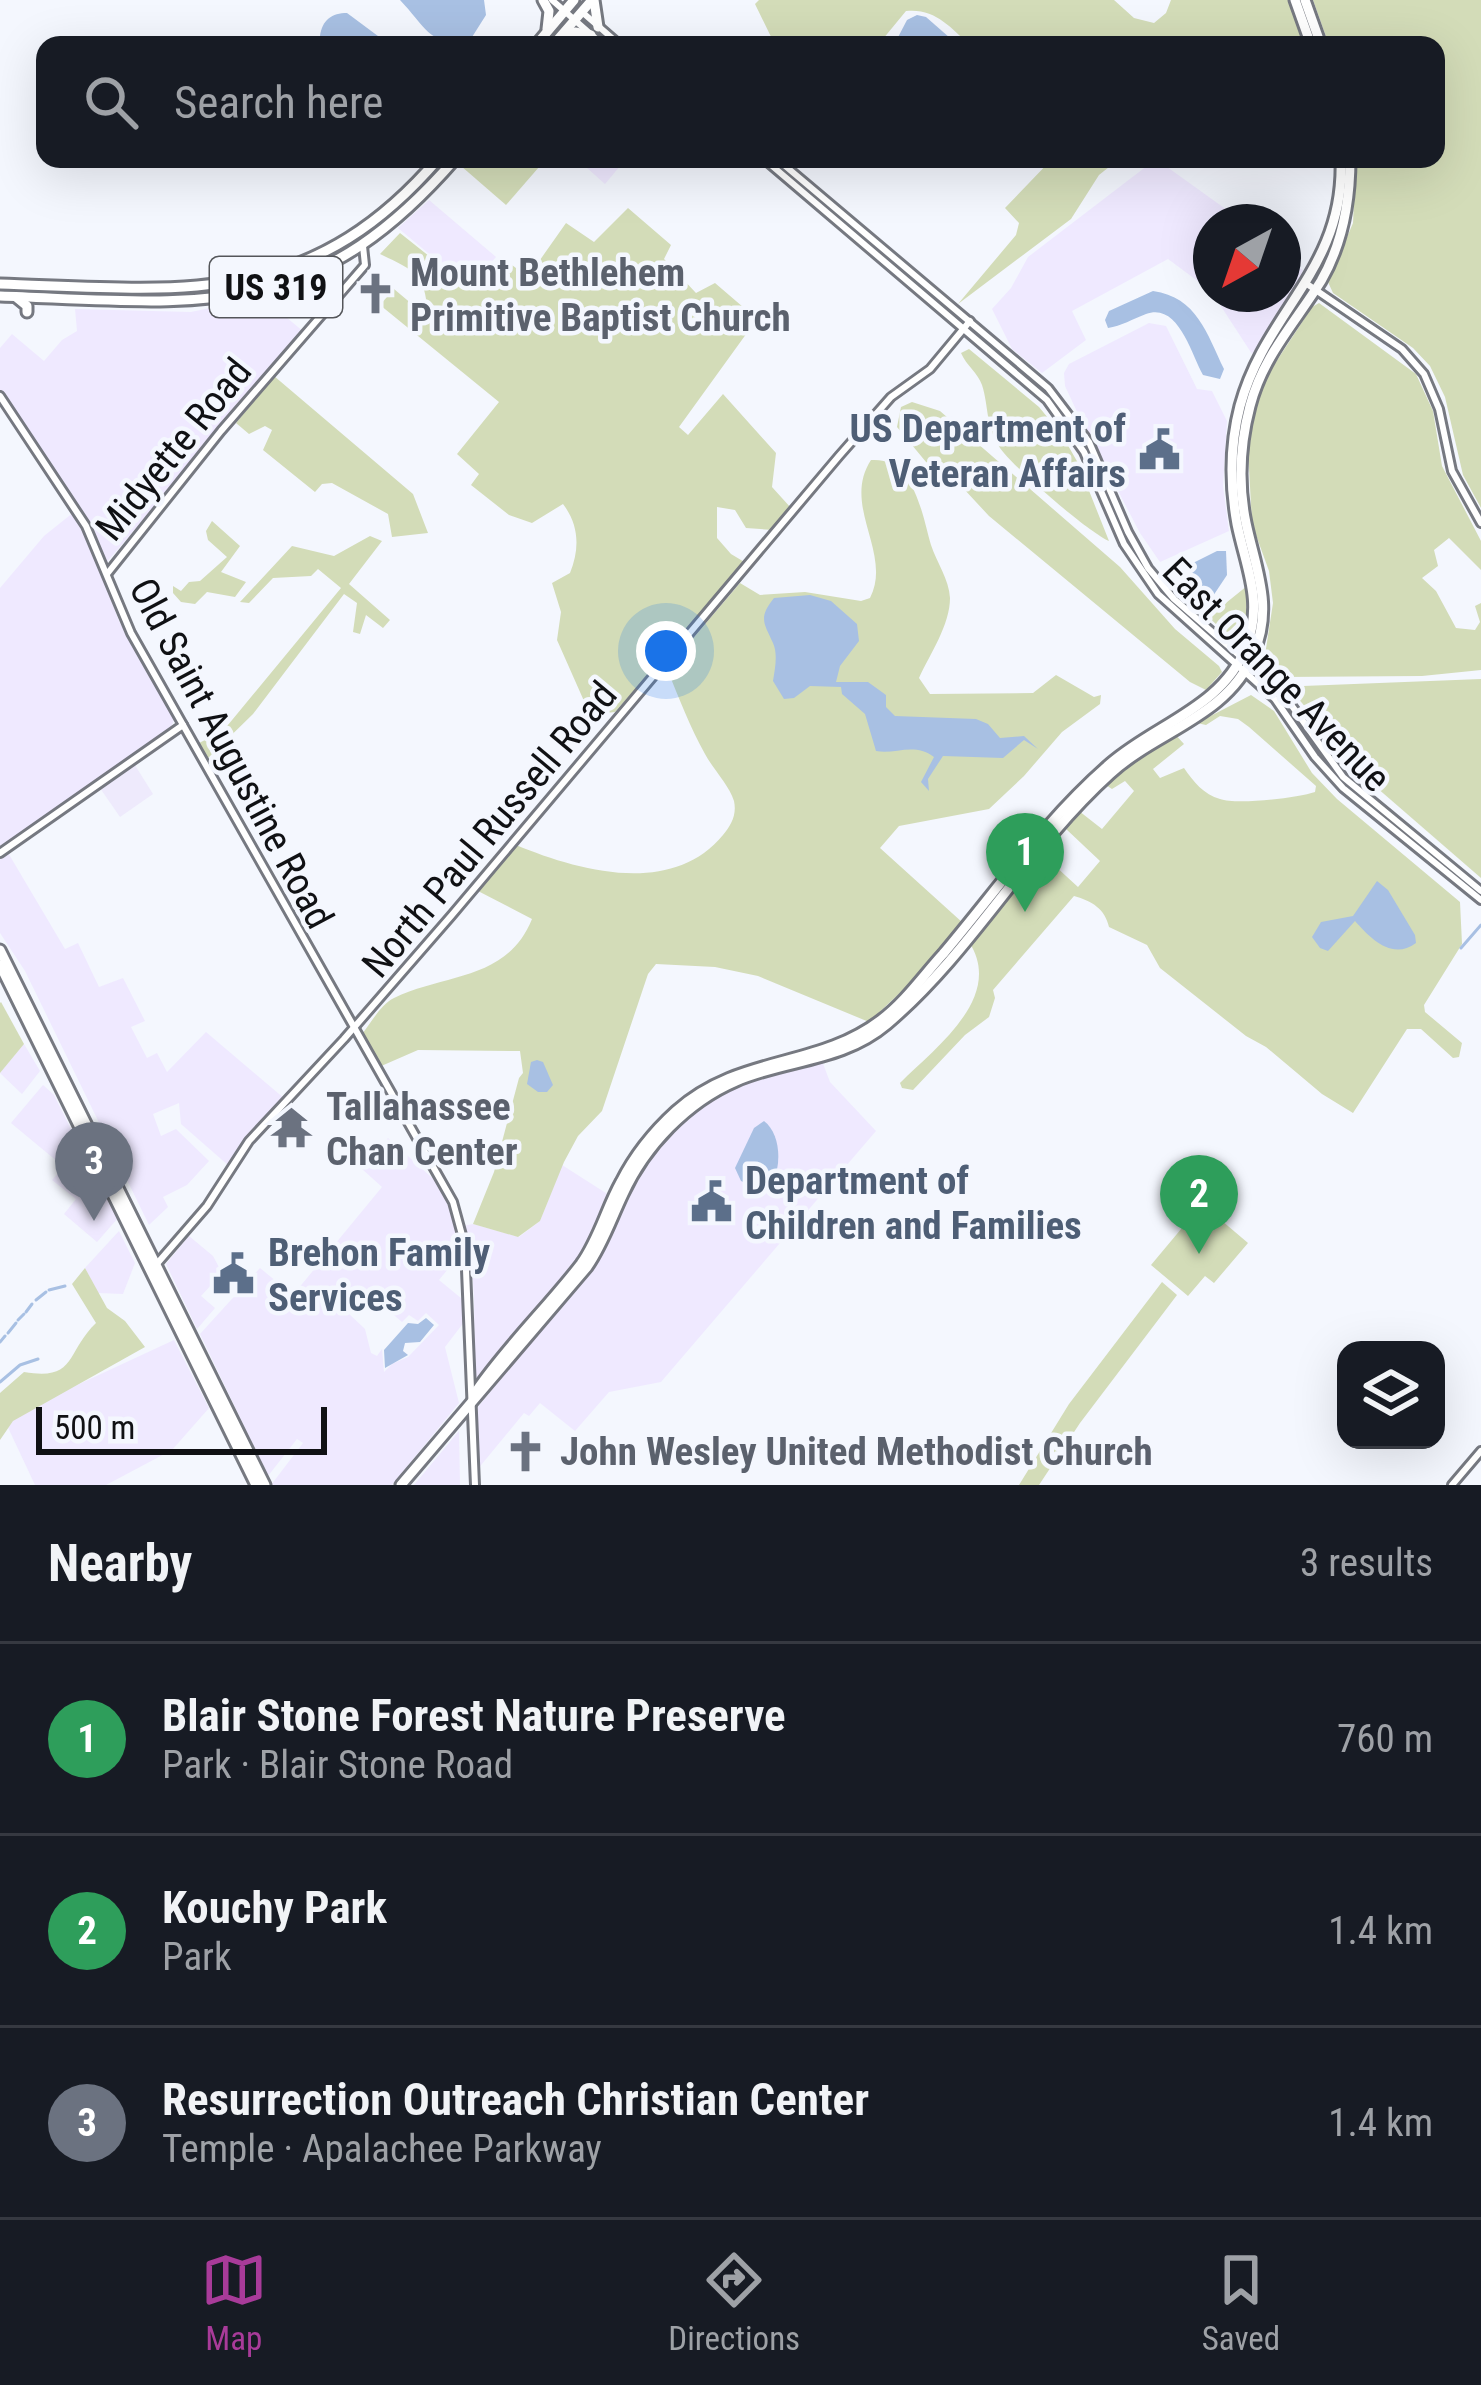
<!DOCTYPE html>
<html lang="en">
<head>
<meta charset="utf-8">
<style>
	:root { --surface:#171b24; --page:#20242c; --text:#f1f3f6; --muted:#9ea1a6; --line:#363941; --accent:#a83b99 }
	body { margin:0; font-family:"Roboto Condensed",sans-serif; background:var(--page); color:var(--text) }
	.controls { position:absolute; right:36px; bottom:36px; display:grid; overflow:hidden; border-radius:24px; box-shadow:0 12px 48px #0002 }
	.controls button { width:108px; height:108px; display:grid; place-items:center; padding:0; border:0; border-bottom:3px solid var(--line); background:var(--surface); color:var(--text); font:60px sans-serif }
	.compass { position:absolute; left:1193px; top:204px; width:108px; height:108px; border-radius:50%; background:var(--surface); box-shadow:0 12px 48px #0002; rotate:220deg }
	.scale { position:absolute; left:36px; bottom:30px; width:291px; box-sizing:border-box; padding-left:12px; border:6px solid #101114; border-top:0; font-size:33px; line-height:42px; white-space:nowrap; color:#101114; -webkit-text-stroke:9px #f4f7fe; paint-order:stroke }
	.you { position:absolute; left:666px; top:651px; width:42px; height:42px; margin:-30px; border:9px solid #fff; border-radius:50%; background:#1a73e8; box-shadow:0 0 0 18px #1a73e833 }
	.badge { display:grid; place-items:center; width:78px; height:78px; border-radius:50%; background:var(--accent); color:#fff; font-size:39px; font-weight:700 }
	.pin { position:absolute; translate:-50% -99px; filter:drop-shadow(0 3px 6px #0008) }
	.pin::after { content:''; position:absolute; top:63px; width:42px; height:36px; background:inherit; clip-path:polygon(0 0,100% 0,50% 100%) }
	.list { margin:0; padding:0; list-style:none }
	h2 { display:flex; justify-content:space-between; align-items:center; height:156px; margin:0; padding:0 48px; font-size:51px }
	h2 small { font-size:39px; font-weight:400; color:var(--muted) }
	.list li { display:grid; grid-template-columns:78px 1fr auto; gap:36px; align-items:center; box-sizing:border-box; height:192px; padding:0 48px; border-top:3px solid var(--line) }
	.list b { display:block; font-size:45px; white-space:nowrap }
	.list p { margin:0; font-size:39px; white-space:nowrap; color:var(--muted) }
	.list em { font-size:39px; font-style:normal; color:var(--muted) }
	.icon { flex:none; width:66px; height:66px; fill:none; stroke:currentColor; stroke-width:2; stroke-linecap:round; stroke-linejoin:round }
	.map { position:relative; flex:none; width:1481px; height:1485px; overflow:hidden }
	.search { position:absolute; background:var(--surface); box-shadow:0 12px 48px #0002; left:36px; right:36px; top:36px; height:132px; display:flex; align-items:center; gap:30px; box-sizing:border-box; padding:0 42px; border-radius:24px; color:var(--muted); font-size:45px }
	.sheet { height:732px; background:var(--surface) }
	nav { display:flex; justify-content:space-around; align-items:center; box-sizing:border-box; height:168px; border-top:3px solid var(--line); background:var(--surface); font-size:33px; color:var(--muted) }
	nav a { display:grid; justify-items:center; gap:6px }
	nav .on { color:var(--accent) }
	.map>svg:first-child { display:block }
	.commercial { fill:#efe9ff; fill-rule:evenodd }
	.education { fill:#eeeafc }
	.green { fill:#d3dcb8 }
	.water { fill:#a8c0e3 }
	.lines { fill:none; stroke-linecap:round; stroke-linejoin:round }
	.stream { stroke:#a8c0e3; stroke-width:3 }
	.minor-casing { stroke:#767981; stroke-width:12 }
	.major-casing { stroke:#767981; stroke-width:15 }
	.minor { stroke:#fff; stroke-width:6 }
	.major { stroke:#fff; stroke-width:9 }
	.labels { text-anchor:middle; stroke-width:9; stroke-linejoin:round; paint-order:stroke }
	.shield { fill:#f4f7fe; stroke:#54565a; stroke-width:3 }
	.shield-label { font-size:36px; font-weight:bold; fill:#101114 }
	.worship-label { font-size:39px; font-weight:bold; fill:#5b616d; stroke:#f4f7fe; text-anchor:start }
	.service-label { font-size:39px; font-weight:bold; fill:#4e5e75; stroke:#f4f7fe; text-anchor:start }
	.street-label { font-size:39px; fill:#101114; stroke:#f4f7fe }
</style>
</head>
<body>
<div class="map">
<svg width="1481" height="1485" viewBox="0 0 1481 1485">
	<rect width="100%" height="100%" fill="#f4f7fe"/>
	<g class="commercial">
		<path d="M577,159H626L605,184Z"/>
		<path d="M1156,159L1234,215L1253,213L1265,222H1211V291L1168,259L1072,311L1086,340L1042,373L1012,349L992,309L1011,288L1028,257Z"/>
		<path d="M429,200L496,257L469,287L398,228Z"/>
		<path d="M1283,260L1303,270L1299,284L1252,354L1213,294H1283Z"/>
		<path d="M262,297L304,332L100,570L119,621L174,720L171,727L0,848V588L44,536L79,508L0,390V348L12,334L44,361L62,340L77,331L75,309L191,312Z"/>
		<path d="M1149,323L1166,326L1197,389L1212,391L1227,421L1223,486L1229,531L1160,562L1140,533L1079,416L1065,386L1064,373L1069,364Z"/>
		<path d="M7,851L65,949L78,943L99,987L123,978L145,1021L131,1027L147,1058L157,1053L167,1072L206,1032L285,1099L236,1152L229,1166L181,1124L179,1103L153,1114L161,1136L176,1129L209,1161L187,1185L163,1197L168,1207L149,1225L25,971L0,933V856Z"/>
		<path d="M24,1044L40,1071L22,1094L0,1073Z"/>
		<path d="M822,1061L830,1082L876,1131L661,1382L609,1392L575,1431L540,1403L529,1416L524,1413L477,1470L478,1407L590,1270L633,1185L676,1125L723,1092L754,1079Z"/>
		<path d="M43,1085L54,1095L76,1139L58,1162L11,1123Z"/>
		<path d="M388,1138L440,1185L458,1229V1242L448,1269L439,1280L467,1303L468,1317L445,1347L459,1403L392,1485H271L303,1443L297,1439L268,1476L200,1334L260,1268L293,1295L382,1187L362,1169ZM375,1299L402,1322L409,1315L418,1321L426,1313L439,1325L408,1357L392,1364L384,1372L382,1349L377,1356L371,1353L365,1329L347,1312L353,1305L362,1313Z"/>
		<path d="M83,1147L118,1218L97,1242L64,1214L76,1199L52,1180Z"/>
		<path d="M562,1165L609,1195L594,1232L573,1266L478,1379L475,1378L474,1296L470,1246L463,1226L473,1224L519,1237L540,1221Z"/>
		<path d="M119,1231L135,1263L123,1294L98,1293L85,1268Z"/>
		<path d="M189,1236L213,1256L222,1273L201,1296L215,1308L197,1329L166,1264Z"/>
		<path d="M174,1340L209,1408L172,1450L106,1485H35L4,1419Z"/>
		<path d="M459,1431L460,1485H414Z"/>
	</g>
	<path class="education" d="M133,762L153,794L120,817L100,788Z"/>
	<g class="green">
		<path d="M759,0H1114L1134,18L1154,23L1166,13L1171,0H1288L1304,45H970C950,27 935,8 906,11L878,45H775L755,4Z"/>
		<path d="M1313,0H1481V508L1463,475L1445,397L1430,366L1413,348L1333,293L1328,282L1353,223L1356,159H1436V45H1329Z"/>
		<path d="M467,159H546L506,205L461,166Z"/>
		<path d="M1052,159H1119L1099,175L1071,219L958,304L1016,235L1019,223L1005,208Z"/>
		<path d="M628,208L671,245L664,259L696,293L715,283L757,319L679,427L688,435L723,394L776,453L772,487L791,508L773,530L746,528L735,510L717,507V538L731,554L746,563L615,712L597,714L588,710L557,640L561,612L552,583L570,573C580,548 579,525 563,504L532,523L509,515L471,485L479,474L457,454L499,402L380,305L394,289L413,305L426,299C423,271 402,265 380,254L400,233L464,284L476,285L500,256L528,277L566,223L594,242Z"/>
		<path d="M1319,303L1416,374L1433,411L1442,466L1481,541V570L1449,538L1434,550L1438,566L1422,578L1436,591L1456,628L1475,630L1480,622L1475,606L1481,603V670L1422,676L1281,677L1265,655L1273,603L1269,571L1252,524L1248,449L1254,409L1266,377L1312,307Z"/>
		<path d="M969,349L1039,407L1062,435L1078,463L1109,541C1088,532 1013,467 1000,448C985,424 989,407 982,385C978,373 966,365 961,353Z"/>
		<path d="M274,376L413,494L428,533L392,537L388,514L332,483L322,484L315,492L263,450L272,430L265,426L249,434L236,423Z"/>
		<path d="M912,402L940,411L1120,567L1175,629L1219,666L1222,672L1206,690L1190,682L989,516L950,474L931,468L897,427L901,407Z"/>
		<path d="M871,460C914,457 922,514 931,545C937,563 949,579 950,598C950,625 930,654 919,678L930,694L1033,693L1056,675L1094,697L1101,695L1100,704L1062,732L1024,776L989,809L899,826L880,848L963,923L905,988L869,1022L758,976L715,967L656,964L648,974L602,1111L578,1136L564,1162L540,1221L518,1237L473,1224L494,1172L519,1078L523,1073L520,1051L418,1050L379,1067L362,1034C371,1023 381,1004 394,998C446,973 507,981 532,919L478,891L516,845C579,871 672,897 723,835C731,825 737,815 734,801C729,785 713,769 705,754C690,727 679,698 667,669L740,583L760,595L805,592L861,601L870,598C893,553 841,506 871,460Z"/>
		<path d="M212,521L240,546L221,572L246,582L235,597L207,592L195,604L181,602L173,593V586L181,591L189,582L200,581L227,557L208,540L206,531Z"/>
		<path d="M370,536L382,541L349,584L390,620L383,628L366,615L360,634L353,632L357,603L344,594L253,714L206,760L198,750L199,743L223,731L341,588L318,569L311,576L273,578L249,603L240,602L292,546L334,556Z"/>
		<path d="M1247,586L1246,618L1236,643L1201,610L1207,606L1216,611Z"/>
		<path d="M1481,679V878L1361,774L1292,691L1303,686Z"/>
		<path d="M1251,695L1274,711L1312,773L1337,799L1460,902L1462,944L1424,1005L1425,1012L1462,1043L1459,1057L1453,1058L1421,1029H1407L1353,1113L1322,1094L1266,1047L1246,1036L1160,968L1147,945L1109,927C1105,909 1092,901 1074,896L993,990L995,998L989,1017L965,1035L913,1090L902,1088L900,1083C935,1048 1005,997 969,942L1038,859L1042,854L1078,887L1100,861L1065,828L1079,811L1102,829L1134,791L1125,781L1112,789L1103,783L1173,732L1184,744L1153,769L1160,778L1184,768C1193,781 1204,795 1220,799C1237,805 1297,798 1315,792L1316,786L1249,727L1238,719L1220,716L1206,725L1197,723Z"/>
		<path d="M1,1002L24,1044L0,1073V1003Z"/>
		<path d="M1202,1204L1248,1243L1214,1283L1205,1276L1188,1296L1151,1265Z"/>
		<path d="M85,1268L107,1308L125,1321L145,1347L13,1421L0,1440V1393L24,1372C77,1381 65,1353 96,1323L72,1284Z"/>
		<path d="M1162,1282L1177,1295L1080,1423L1039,1485H1019L1069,1404Z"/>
	</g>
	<g class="water">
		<path d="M400,0H484L486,15L467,45C429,45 424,25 400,0Z"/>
		<path d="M347,13L390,45H323L320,36C322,20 332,13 347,13Z"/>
		<path d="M917,15L926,17L958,45H894L907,20Z"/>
		<path d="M1153,291C1197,297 1207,334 1224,369L1220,379L1203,375C1191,353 1178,302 1146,314C1133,319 1121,326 1108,328L1105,320L1109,311Z"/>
		<path d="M1217,551H1226L1227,575L1213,596L1201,588L1187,566Z"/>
		<path d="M810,595L831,601L857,624L859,641L840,666L836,682H868L886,695V707L895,716L976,719L988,724L1000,738L1024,736L1038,749L1024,740L1003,758L943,756L928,779L929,791L921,782L934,757C914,742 895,755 876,751L865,714L842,694L841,687L810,686L794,698L784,699L773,681C775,669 778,654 773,643C764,623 758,618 774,598Z"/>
		<path d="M1377,881L1388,890L1415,935L1416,943C1392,961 1370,938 1355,921L1328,951L1320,948L1312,937L1321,922L1353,916Z"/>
		<path d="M537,1060L543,1062L553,1085L547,1092H538L527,1084L531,1062Z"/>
		<path d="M764,1121C780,1133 782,1163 773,1182L760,1189L741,1181L735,1168L754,1128Z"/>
		<path d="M426,1318L434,1325L420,1342L405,1343L403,1351L408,1355L385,1368L384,1350L408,1323L418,1324Z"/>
	</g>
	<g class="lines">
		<g class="stream">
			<path d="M1461,948L1481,925"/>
			<path d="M49,1290L65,1286"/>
			<path d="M36,1300L46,1292"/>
			<path d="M26,1312L32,1304"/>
			<path d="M18,1320L24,1314"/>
			<path d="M8,1333L16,1323"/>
			<path d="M0,1342L5,1336"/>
			<path d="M0,1382L20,1365L38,1359"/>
		</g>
		<defs>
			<g id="minor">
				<path d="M552,0L603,45"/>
				<path d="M582,12L620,45"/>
				<path d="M764,159L1047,400L1084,452L1124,544L1158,594L1275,699L1315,757L1343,788L1481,900"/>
				<path d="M777,159L1048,388L1089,442L1128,532L1148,568L1174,599L1240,656"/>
				<path d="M1307,284L1402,349L1424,374L1439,409L1452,471L1481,523"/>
				<path d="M0,396L86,526L131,633L453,1202L465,1246L475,1485"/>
				<path d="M107,574L221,431L365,265L363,246"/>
				<path d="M1258,651L1268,677"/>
				<path d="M1250,665L1287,699L1343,777L1481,891"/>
				<path d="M0,853L183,725"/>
				<path d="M155,1266L207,1206L249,1141L344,1039L451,916L839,456L891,397L930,369L970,321"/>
				<path d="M1452,1485L1481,1451"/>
			</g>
			<g id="major">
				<path d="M543,0L549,11L547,29"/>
				<path d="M594,0L598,27"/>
				<path d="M1295,0L1311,45"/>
				<path d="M1305,0L1321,45"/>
				<path d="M564,36L575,32L591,35"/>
				<path d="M536,45L574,0"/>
				<path d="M553,45L592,0"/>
				<path d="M0,284C181,290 308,310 438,159"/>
				<path d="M0,296C200,303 311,325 455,159"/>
				<path d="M16,297L27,306V312"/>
				<path d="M0,950L265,1485"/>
				<path d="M0,965L256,1485"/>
				<path d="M477,1390C508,1345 548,1307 581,1264C599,1239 606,1209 621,1182C634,1156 654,1131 676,1111C740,1054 817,1069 881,1020C905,1002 923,976 943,954C997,890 1048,817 1111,763C1156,724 1223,707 1246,647C1264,602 1246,568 1237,524C1230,485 1230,444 1240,406C1266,310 1345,269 1341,159"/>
				<path d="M401,1485L587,1267C603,1244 611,1219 623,1194C645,1146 687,1102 736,1081C787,1059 842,1062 887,1024C972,952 1027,849 1110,774C1156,731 1227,717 1253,655C1274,607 1256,570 1246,523C1238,484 1240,444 1250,406C1263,356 1295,323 1321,281C1343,243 1350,202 1350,159"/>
			</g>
		</defs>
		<use href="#minor" class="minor-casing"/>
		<use href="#major" class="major-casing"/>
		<use href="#minor" class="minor"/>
		<use href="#major" class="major"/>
	</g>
	<defs>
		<symbol id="church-bare" viewBox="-9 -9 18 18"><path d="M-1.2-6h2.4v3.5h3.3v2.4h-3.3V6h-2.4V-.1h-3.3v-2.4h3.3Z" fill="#6b7280" stroke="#f4f7fe" stroke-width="2.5" paint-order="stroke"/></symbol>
		<symbol id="civic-bare" viewBox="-9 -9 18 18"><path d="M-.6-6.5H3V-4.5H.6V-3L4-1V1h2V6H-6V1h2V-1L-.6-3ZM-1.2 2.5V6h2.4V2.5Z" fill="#5c6f8a" stroke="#f4f7fe" stroke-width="2.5" paint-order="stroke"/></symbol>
		<symbol id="temple-bare" viewBox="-9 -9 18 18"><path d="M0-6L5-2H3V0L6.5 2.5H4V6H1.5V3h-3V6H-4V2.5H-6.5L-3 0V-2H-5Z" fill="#6b7280" stroke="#f4f7fe" stroke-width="2.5" paint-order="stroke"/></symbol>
	</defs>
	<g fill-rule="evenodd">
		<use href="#church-bare" x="346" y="264" width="59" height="59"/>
		<use href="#civic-bare" x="1130" y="420" width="59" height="59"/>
		<use href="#temple-bare" x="262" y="1098" width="59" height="59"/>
		<use href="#civic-bare" x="682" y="1172" width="59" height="59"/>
		<use href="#civic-bare" x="204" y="1244" width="59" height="59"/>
		<use href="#church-bare" x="496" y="1422" width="59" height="59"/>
	</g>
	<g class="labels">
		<rect class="shield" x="210" y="257" width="132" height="60" rx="9"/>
		<g class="shield-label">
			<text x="276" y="300">US 319</text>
		</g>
		<g class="worship-label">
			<text x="410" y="286">Mount Bethlehem<tspan x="410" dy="45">Primitive Baptist Church</tspan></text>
			<text x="326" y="1120">Tallahassee<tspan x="326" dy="45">Chan Center</tspan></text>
			<text x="560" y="1465">John Wesley United Methodist Church</text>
		</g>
		<g class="service-label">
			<text x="1126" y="442" text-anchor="end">US Department of<tspan x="1126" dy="45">Veteran Affairs</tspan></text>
			<text x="745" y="1194">Department of<tspan x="745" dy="45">Children and Families</tspan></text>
			<text x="268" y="1266">Brehon Family<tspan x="268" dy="45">Services</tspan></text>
		</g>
		<g class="street-label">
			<text transform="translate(173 449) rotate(-51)" y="14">Midyette Road</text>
			<text transform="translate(1277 674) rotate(46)" y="14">East Orange Avenue</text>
			<text transform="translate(232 753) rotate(62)" y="14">Old Saint Augustine Road</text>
			<text transform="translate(489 829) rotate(-50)" y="14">North Paul Russell Road</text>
		</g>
	</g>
</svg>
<div class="controls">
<button><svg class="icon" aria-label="layers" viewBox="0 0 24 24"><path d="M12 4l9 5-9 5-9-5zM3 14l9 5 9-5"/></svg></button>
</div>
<svg class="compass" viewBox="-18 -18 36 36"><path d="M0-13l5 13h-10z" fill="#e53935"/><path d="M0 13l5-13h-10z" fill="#9ea1a6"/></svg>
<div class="scale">500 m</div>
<div class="you"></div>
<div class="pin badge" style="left:1025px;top:912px;background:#2e9e5b">1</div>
<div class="pin badge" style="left:1199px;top:1254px;background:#2e9e5b">2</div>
<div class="pin badge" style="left:94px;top:1221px;background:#6b7280">3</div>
<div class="search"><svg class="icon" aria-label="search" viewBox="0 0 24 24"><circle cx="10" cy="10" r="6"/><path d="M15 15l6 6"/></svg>Search here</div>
</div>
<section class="sheet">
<h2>Nearby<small>3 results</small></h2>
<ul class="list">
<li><span class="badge" style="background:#2e9e5b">1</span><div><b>Blair Stone Forest Nature Preserve</b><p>Park · Blair Stone Road</p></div><em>760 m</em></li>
<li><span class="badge" style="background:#2e9e5b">2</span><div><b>Kouchy Park</b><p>Park</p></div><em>1.4 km</em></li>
<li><span class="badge" style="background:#6b7280">3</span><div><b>Resurrection Outreach Christian Center</b><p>Temple · Apalachee Parkway</p></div><em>1.4 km</em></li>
</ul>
</section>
<nav>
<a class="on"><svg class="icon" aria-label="map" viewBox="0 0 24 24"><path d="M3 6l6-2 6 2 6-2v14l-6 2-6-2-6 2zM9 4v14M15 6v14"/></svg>Map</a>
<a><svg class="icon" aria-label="directions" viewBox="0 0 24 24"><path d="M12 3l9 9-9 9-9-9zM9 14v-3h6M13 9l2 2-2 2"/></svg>Directions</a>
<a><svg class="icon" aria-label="saved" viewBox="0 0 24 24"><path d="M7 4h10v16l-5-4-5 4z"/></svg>Saved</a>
</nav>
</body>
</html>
